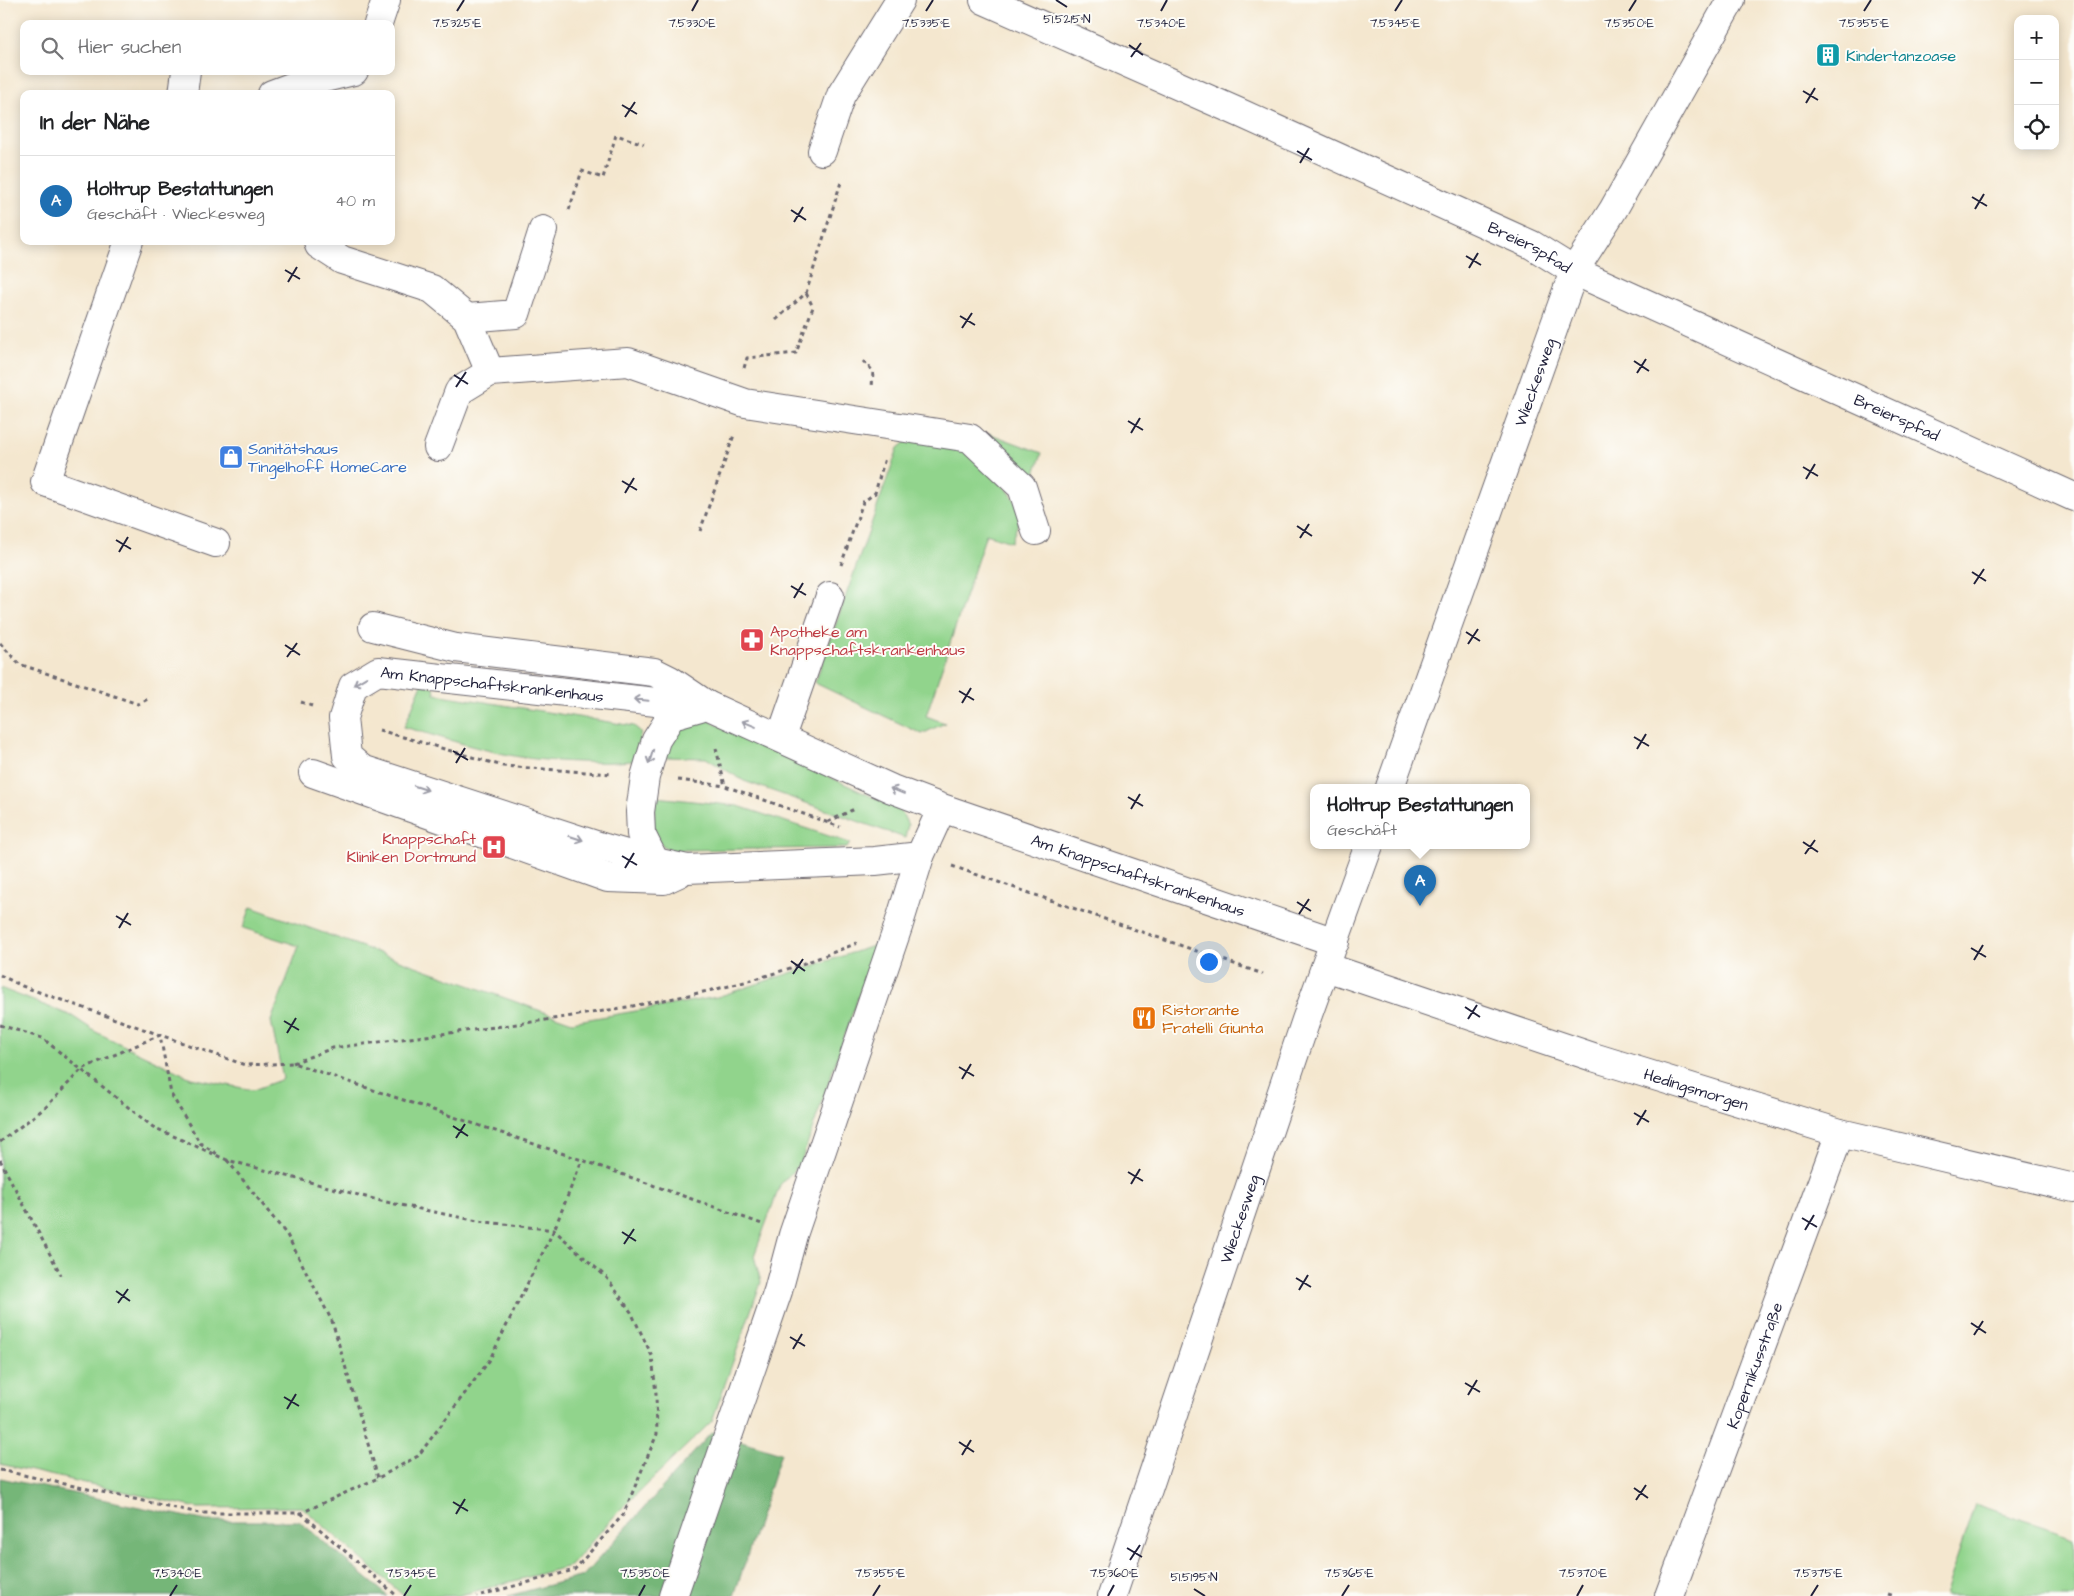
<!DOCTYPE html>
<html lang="de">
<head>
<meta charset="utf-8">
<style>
	:root { --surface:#fff; --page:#f6f6f6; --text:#202124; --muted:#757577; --line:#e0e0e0; --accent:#1f6fb2 }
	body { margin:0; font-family:"Architects Daughter",sans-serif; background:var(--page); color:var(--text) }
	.controls { position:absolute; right:15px; top:15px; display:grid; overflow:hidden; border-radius:10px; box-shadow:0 2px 12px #0003 }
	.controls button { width:45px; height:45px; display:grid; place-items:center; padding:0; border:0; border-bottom:1px solid var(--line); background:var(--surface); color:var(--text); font:25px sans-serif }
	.you { position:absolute; left:1208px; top:961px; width:18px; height:18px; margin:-12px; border:4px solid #fff; border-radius:50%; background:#1a73e8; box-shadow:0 0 0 8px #1a73e833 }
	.badge { display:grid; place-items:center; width:32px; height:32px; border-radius:50%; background:var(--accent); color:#fff; font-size:16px; font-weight:700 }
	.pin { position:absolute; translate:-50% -41px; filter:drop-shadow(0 1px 2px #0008) }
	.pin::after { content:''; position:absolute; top:26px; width:18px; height:15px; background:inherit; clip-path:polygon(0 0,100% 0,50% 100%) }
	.popup { position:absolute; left:1310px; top:784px; width:220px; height:65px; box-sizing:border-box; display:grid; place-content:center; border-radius:10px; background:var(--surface); filter:drop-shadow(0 1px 4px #0005); font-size:16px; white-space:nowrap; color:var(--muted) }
	.popup b { font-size:19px; color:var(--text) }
	.popup::after { content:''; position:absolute; left:50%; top:100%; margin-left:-10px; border:10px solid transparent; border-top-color:var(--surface) }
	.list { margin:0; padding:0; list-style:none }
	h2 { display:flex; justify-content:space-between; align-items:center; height:65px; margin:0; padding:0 20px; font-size:21px }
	h2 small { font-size:16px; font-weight:400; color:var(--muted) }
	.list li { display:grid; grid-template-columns:32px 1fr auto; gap:15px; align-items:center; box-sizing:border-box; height:90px; padding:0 20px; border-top:1px solid var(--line) }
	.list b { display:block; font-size:19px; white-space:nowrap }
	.list p { margin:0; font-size:16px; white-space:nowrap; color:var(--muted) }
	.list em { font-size:16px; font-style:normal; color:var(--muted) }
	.icon { flex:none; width:28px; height:28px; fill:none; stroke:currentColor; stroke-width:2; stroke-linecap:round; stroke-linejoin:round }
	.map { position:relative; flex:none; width:2074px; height:1596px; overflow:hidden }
	.search { position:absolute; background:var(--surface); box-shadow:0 2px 12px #0003; left:20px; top:20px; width:375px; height:55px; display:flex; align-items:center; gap:12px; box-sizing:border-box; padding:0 18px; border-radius:10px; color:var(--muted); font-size:19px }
	.panel { position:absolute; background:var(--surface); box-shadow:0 2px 12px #0003; left:20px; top:90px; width:375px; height:155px; border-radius:10px }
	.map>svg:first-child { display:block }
	.green { fill:#91d48c; stroke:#5a7b64 }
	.forest { fill:#74b678; stroke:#4b6c5a }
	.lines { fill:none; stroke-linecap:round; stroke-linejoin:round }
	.minor-casing { stroke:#6c676f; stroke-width:30 }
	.path { stroke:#6c676f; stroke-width:3; stroke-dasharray:4 4; stroke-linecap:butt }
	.minor { stroke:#fff; stroke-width:28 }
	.oneway { stroke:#9c9ca7 }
	.ticks { fill:none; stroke:#22223b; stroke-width:2 }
	.labels { text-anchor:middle; stroke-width:4; stroke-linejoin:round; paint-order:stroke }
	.culture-label { font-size:16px; fill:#0d838f; stroke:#fdfcf7; text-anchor:start }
	.street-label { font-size:16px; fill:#22223b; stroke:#fdfcf7 }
	.shop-label { font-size:16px; fill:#366cbe; stroke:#fdfcf7; text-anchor:start }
	.health-label { font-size:16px; fill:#be3a42; stroke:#fdfcf7; text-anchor:start }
	.food-label { font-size:16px; fill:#c56008; stroke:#fdfcf7; text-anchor:start }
	.ticks-label { font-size:12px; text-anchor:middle; fill:#22223b; stroke:#fdfcf7; stroke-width:4; stroke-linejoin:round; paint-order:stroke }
</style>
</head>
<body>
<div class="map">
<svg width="2074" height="1596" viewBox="0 0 2074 1596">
	<rect width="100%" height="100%" fill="#fdfcf7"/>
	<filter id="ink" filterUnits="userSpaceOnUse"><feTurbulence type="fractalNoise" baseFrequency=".02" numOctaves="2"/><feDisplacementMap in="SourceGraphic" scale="10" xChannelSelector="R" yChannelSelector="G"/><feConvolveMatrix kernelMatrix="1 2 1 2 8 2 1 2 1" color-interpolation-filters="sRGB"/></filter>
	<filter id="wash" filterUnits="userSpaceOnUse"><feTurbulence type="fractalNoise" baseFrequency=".0096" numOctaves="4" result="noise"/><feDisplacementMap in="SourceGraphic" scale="20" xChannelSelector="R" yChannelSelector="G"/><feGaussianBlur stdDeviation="1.12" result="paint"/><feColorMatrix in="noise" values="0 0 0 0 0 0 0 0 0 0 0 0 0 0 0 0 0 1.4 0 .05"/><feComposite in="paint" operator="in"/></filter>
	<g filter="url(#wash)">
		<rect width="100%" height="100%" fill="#f4e7cf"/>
		<g class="green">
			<path d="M988,433L1042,453L1032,482Z"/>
			<path d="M909,439L962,448L1007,489L1016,502L1020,518L1011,542L986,534L926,716L945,723L922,734L815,683L898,448Z"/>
			<path d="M422,684L434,687L435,694L634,726L641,732L634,761C597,764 540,762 504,754C470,747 437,736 404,727Z"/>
			<path d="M704,718L896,808L903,815L908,825L905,838L744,781L706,758L665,757C674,735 678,722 704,718Z"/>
			<path d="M656,797L738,806L850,843L847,848L670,850C647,839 655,819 656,797Z"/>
			<path d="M251,907L572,1022L717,997L876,945L801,1162L780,1185L754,1256L761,1282L712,1421L618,1512L570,1566L457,1596H404L302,1507L198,1508L0,1464V988L72,1016L96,1032L191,1078L253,1090L283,1079L271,1021L299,946L243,928Z"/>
			<path d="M1975,1504L2074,1537V1596H1944Z"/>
		</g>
		<g class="forest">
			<path d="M712,1432L781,1453L734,1596H508L583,1576Z"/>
			<path d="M0,1478L207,1521H299L388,1596H0Z"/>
		</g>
	</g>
	<g filter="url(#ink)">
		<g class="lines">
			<defs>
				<g id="minor">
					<path id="s1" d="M984,0L1238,112L1532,245L1574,271L2074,497"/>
					<path d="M378,24L386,0"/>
					<path d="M183,94L186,71"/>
					<path d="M272,94L296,85L354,71"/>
					<path d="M822,151L841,95L900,0"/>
					<path d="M129,241L45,482L216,543"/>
					<path d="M318,241L319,245L342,260L432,289L467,318L490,372"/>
					<path d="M467,318L516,314L543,230"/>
					<path d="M438,447L459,391L490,372L628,362L745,403L970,438L1022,487L1036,531"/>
					<path d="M373,627L456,648L654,672L670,680L707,705"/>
					<path d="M781,737L830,596"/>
					<path d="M313,773L608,878L664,880L679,873"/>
					<path id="s2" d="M1390,787L1574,271L1613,210L1731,0"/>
					<path id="s3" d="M942,808L920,856L875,861L687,869L655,862L605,848L362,769L347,756L343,718L353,686L378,671L656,702L707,705L892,789L942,808L1335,942"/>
					<path d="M655,862L641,834L640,812L645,777L656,740L672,715L700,707"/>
					<path id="s4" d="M1326,967L1593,1057L1840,1133L2074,1188"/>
					<path d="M673,1596L778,1291L793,1235L898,927L920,856"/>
					<path id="s5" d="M1112,1596L1306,1020L1369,845"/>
					<path id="s6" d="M1669,1596L1840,1133"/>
				</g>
			</defs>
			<use href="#minor" class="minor-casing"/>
			<g class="path">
				<path d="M569,210L582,171L603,178L616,135L644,144"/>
				<path d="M776,320L806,293L842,179"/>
				<path d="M863,361L873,371L872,388"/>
				<path d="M744,368L747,358L796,353L813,307L806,293"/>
				<path d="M700,531L734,435"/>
				<path d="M841,565L863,502L875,493L885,458"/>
				<path d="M0,643L19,664L138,704L148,699"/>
				<path d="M301,702L312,706"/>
				<path d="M379,730L503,766L612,774"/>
				<path d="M716,748L725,786L840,827"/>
				<path d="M678,780L725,786"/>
				<path d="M828,822L854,809"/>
				<path d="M952,866L1263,974"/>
				<path d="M0,975L22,986L245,1065L293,1063L582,1160L762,1224"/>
				<path d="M0,1025L42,1038L153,1127L227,1160L381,1201L478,1221L554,1230L607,1278L631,1312L652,1356L656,1394L657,1434L623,1515L574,1570L477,1596"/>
				<path d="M293,1063L333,1048C460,1031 588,1018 712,990C762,979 810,962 857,943"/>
				<path d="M0,1142L46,1107L82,1069L160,1035L171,1094L200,1143L217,1154"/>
				<path d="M0,1160L61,1275"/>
				<path d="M227,1160L287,1235L332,1321L378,1478"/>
				<path d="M0,1470L199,1513H301L378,1478L418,1456L489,1361L554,1230L582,1160"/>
				<path d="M301,1513L397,1596"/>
				<path d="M1887,1594L1893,1596"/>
			</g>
			<use href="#minor" class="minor"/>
		</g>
		<defs><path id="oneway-shaft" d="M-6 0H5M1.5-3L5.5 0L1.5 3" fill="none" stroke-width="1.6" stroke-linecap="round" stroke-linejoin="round" transform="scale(1.25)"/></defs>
		<g class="oneway">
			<use href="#oneway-shaft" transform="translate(360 681) rotate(149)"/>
			<use href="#oneway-shaft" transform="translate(641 700) rotate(-174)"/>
			<use href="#oneway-shaft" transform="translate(749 724) rotate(-157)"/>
			<use href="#oneway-shaft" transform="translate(651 757) rotate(107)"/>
			<use href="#oneway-shaft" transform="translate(421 788) rotate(18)"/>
			<use href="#oneway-shaft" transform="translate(897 791) rotate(-158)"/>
			<use href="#oneway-shaft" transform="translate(576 838) rotate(18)"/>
		</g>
	</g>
	<path class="ticks" d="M1056,0L1067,7M457,11L464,0M692,11L698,0M926,11L933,0M1161,11L1167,0M1395,11L1402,0M1629,11L1636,0M1864,11L1871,0M1129,45L1143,55M1131,57L1141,43M1803,91L1818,100M1806,103L1815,88M622,105L637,114M625,117L635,102M1297,151L1312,160M1300,163L1309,148M1972,197L1987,206M1975,209L1984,194M791,210L806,220M794,222L803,207M1466,256L1481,265M1469,268L1478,253M285,270L300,279M288,282L297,267M960,316L975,325M962,328L972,313M1634,361L1649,371M1637,373L1646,359M454,375L468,384M456,387L466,372M1128,421L1143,430M1131,433L1140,418M1803,467L1818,476M1806,479L1815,464M622,481L637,490M625,493L634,478M1297,526L1312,536M1300,538L1309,524M116,540L131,549M119,552L128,537M1972,572L1986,581M1974,584L1984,569M791,586L806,595M794,598L803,583M1466,632L1480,641M1468,644L1478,629M285,645L300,655M287,657L297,643M959,691L974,700M962,703L971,688M1634,737L1649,746M1637,749L1646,734M453,751L468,760M456,763L465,748M1128,797L1143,806M1131,809L1140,794M1803,842L1818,852M1805,854L1815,840M622,856L637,865M625,868L634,853M1297,902L1311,911M1299,914L1309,899M116,916L131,925M119,928L128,913M1971,948L1986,957M1974,960L1983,945M791,961L805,971M793,974L803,959M1465,1007L1480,1017M1468,1019L1477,1005M284,1021L299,1030M287,1033L296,1018M959,1067L974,1076M962,1079L971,1064M1634,1113L1649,1122M1637,1125L1646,1110M453,1126L468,1136M456,1138L465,1124M1128,1172L1143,1181M1131,1184L1140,1169M1802,1218L1817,1227M1805,1230L1814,1215M622,1232L636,1241M624,1244L634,1229M1296,1278L1311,1287M1299,1290L1308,1275M116,1291L130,1301M118,1303L128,1289M1971,1323L1986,1333M1974,1335L1983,1321M790,1337L805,1346M793,1349L802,1334M1465,1383L1480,1392M1468,1395L1477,1380M284,1397L299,1406M287,1409L296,1394M959,1442L974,1452M962,1455L971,1440M1634,1488L1648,1498M1636,1500L1646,1485M453,1502L468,1511M456,1514L465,1499M1127,1548L1142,1557M1130,1560L1140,1545M1194,1589L1205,1596M170,1596L177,1585M404,1596L411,1585M639,1596L645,1585M873,1596L880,1585M1108,1596L1114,1585M1342,1596L1349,1585M1577,1596L1583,1585M1811,1596L1818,1585"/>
	<defs>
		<symbol id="building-square" viewBox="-11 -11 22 22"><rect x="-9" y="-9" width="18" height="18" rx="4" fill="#0f9aa8" stroke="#fdfcf7"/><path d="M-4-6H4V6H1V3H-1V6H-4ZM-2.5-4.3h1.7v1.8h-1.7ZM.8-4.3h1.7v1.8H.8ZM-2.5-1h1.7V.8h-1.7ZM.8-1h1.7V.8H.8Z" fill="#fff"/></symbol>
		<symbol id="shop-square" viewBox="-11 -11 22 22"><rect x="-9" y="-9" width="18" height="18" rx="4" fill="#3f7fe0" stroke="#fdfcf7"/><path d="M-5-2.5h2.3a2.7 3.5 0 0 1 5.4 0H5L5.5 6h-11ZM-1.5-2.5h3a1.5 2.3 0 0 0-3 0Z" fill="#fff"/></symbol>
		<symbol id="pharmacy-square" viewBox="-11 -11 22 22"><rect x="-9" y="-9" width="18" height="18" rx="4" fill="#e0444e" stroke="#fdfcf7"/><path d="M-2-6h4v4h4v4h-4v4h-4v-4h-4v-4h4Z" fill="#fff"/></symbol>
		<symbol id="hospital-square" viewBox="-11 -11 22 22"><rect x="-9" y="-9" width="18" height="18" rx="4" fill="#e0444e" stroke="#fdfcf7"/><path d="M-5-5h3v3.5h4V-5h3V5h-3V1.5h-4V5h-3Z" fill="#fff"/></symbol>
		<symbol id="restaurant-square" viewBox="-11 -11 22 22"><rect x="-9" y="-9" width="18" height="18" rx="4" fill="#e8710a" stroke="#fdfcf7"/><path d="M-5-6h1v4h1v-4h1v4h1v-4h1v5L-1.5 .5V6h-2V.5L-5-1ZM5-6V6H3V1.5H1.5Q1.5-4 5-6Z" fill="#fff"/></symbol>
	</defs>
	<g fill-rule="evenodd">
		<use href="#building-square" x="1814" y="41" width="28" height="28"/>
		<use href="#shop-square" x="217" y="443" width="28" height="28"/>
		<use href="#pharmacy-square" x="738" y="626" width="28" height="28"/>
		<use href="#hospital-square" x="480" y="833" width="28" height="28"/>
		<use href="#restaurant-square" x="1130" y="1004" width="28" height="28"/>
	</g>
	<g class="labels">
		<g class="culture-label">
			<text x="1846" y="61">Kindertanzoase</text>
		</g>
		<g class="street-label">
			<text dy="6" stroke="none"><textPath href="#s1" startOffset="599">Breierspfad</textPath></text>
			<text dy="6" stroke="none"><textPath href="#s2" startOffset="430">Wieckesweg</textPath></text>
			<text dy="6" stroke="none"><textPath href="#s1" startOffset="1004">Breierspfad</textPath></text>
			<text dy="6" stroke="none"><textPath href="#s3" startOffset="862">Am Knappschaftskrankenhaus</textPath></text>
			<text dy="6" stroke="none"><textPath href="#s3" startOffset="1542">Am Knappschaftskrankenhaus</textPath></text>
			<text dy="6" stroke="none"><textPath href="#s4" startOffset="390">Hedingsmorgen</textPath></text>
			<text dy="6" stroke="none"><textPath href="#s5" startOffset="398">Wieckesweg</textPath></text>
			<text dy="6" stroke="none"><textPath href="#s6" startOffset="246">Kopernikusstraße</textPath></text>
		</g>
		<g class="shop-label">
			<text x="248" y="454">Sanitätshaus<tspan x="248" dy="18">Tingelhoff HomeCare</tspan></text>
		</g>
		<g class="health-label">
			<text x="770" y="637">Apotheke am<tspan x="770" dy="18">Knappschaftskrankenhaus</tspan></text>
			<text x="476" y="844" text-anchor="end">Knappschaft<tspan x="476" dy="18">Kliniken Dortmund</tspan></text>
		</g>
		<g class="food-label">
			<text x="1162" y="1015">Ristorante<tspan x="1162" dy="18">Fratelli Giunta</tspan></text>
		</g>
	</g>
	<g class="ticks-label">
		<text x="1067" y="23">51.5215°N</text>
		<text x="1161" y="27">7.5340°E</text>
		<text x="1864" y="27">7.5355°E</text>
		<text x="457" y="27">7.5325°E</text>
		<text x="692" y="27">7.5330°E</text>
		<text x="926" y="27">7.5335°E</text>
		<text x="1395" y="27">7.5345°E</text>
		<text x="1629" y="27">7.5350°E</text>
		<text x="177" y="1577">7.5340°E</text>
		<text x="411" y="1577">7.5345°E</text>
		<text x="645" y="1577">7.5350°E</text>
		<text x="880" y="1577">7.5355°E</text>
		<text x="1114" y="1577">7.5360°E</text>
		<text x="1349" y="1577">7.5365°E</text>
		<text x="1583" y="1577">7.5370°E</text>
		<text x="1818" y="1577">7.5375°E</text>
		<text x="1194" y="1581">51.5195°N</text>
	</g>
</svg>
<div class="controls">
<button>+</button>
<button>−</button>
<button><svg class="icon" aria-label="locate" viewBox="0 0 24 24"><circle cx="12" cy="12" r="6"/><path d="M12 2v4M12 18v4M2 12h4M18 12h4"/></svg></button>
</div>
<div class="you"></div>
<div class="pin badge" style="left:1420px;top:906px">A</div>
<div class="popup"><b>Holtrup Bestattungen</b>Geschäft</div>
<div class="search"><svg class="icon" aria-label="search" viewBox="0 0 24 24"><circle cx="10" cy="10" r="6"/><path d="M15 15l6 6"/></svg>Hier suchen</div>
<section class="panel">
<h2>In der Nähe<small></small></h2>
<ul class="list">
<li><span class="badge">A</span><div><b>Holtrup Bestattungen</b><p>Geschäft · Wieckesweg</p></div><em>40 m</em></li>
</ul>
</section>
</div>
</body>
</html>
